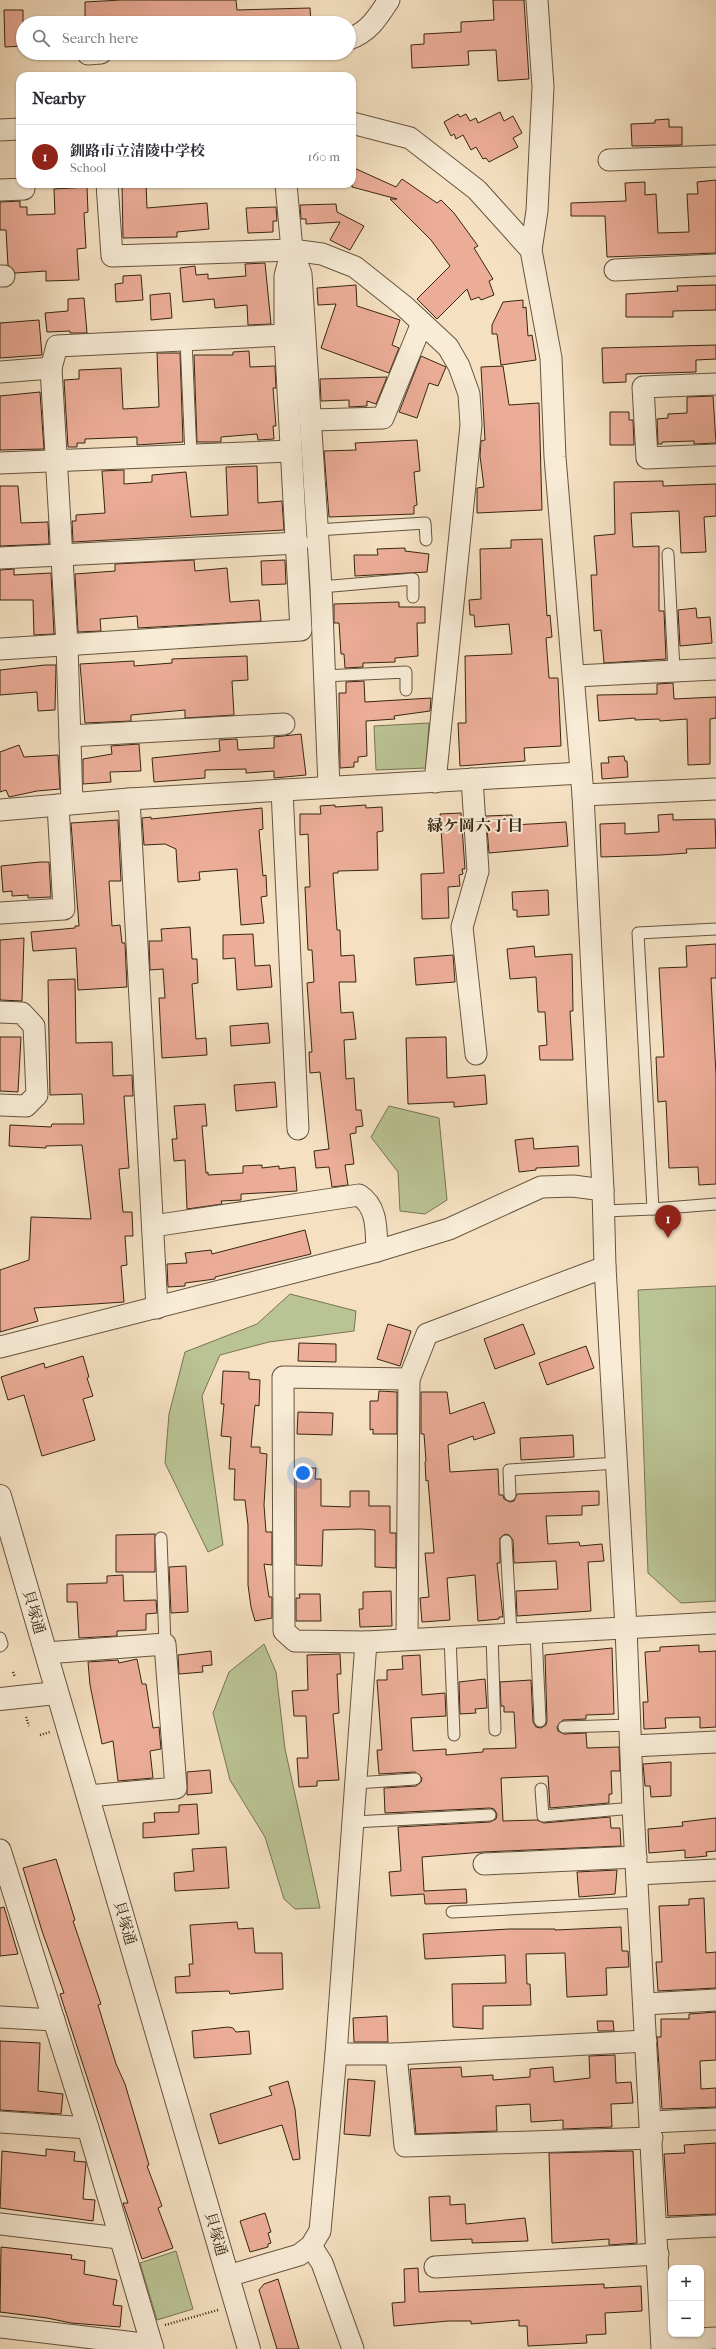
<!DOCTYPE html>
<html lang="en">
<head>
<meta charset="utf-8">
<style>
	:root { --surface:#fff; --page:#f2f2f3; --text:#2b2b33; --muted:#7c7c81; --line:#e1e1e2; --accent:#8f2418 }
	body { margin:0; font-family:"IM FELL French Canon","Noto Serif JP",serif; background:var(--page); color:var(--text) }
	.controls { position:absolute; right:12px; bottom:12px; display:grid; overflow:hidden; border-radius:8px; box-shadow:0 1px 3px #0004 }
	.controls button { width:36px; height:36px; display:grid; place-items:center; padding:0; border:0; border-bottom:1px solid var(--line); background:var(--surface); color:var(--text); font:20px sans-serif }
	.you { position:absolute; left:303px; top:1473px; width:14px; height:14px; margin:-10px; border:3px solid #fff; border-radius:50%; background:#1a73e8; box-shadow:0 0 0 6px #1a73e833 }
	.badge { display:grid; place-items:center; width:26px; height:26px; border-radius:50%; background:var(--accent); color:#fff; font-size:13px; font-weight:700 }
	.pin { position:absolute; translate:-50% -33px; filter:drop-shadow(0 1px 2px #0008) }
	.pin::after { content:''; position:absolute; top:21px; width:14px; height:12px; background:inherit; clip-path:polygon(0 0,100% 0,50% 100%) }
	.list { margin:0; padding:0; list-style:none }
	h2 { display:flex; justify-content:space-between; align-items:center; height:52px; margin:0; padding:0 16px; font-size:17px }
	h2 small { font-size:13px; font-weight:400; color:var(--muted) }
	.list li { display:grid; grid-template-columns:26px 1fr auto; gap:12px; align-items:center; box-sizing:border-box; height:64px; padding:0 16px; border-top:1px solid var(--line) }
	.list b { display:block; font-size:15px; white-space:nowrap }
	.list p { margin:0; font-size:13px; white-space:nowrap; color:var(--muted) }
	.list em { font-size:13px; font-style:normal; color:var(--muted) }
	.icon { flex:none; width:22px; height:22px; fill:none; stroke:currentColor; stroke-width:2; stroke-linecap:round; stroke-linejoin:round }
	.map { position:relative; flex:none; width:716px; height:2349px; overflow:hidden }
	.search { position:absolute; background:var(--surface); box-shadow:0 1px 3px #0004; left:16px; top:16px; width:340px; height:44px; display:flex; align-items:center; gap:10px; box-sizing:border-box; padding:0 14px; border-radius:22px; color:var(--muted); font-size:15px }
	.panel { position:absolute; background:var(--surface); box-shadow:0 1px 3px #0004; left:16px; top:72px; width:340px; height:116px; border-radius:12px }
	.map>svg:first-child { display:block }
	.green { fill:#bac394; stroke:#787453 }
	.building { fill:#ecad98; stroke:#372512 }
	.lines { fill:none; stroke-linecap:round; stroke-linejoin:round }
	.service-casing { stroke:#66543e; stroke-width:13 }
	.minor-casing { stroke:#66543e; stroke-width:23 }
	.tertiary-casing { stroke:#66543e; stroke-width:24 }
	.path { stroke:#372512; stroke-width:2.5; stroke-dasharray:1 2; stroke-linecap:butt }
	.service { stroke:#f8ecd7; stroke-width:11 }
	.minor { stroke:#f8ecd7; stroke-width:21 }
	.tertiary { stroke:#f8ecd7; stroke-width:22 }
	.labels { text-anchor:middle; stroke-width:4; stroke-linejoin:round; paint-order:stroke }
	.street-label { font-size:15px; fill:#372512; stroke:#f8ecd7 }
	.neighbourhood-label { font-size:16px; font-weight:bold; fill:#372512; stroke:#f8ecd7 }
</style>
</head>
<body>
<div class="map">
<svg width="716" height="2349" viewBox="0 0 716 2349">
	<rect width="100%" height="100%" fill="#f5e1c2"/>
	<filter id="stains"><feTurbulence type="fractalNoise" baseFrequency=".005" numOctaves="4"/><feColorMatrix values="0 0 0 0 .2 0 0 0 0 .09 0 0 0 0 .02 0 0 0 .5 -.17"/></filter>
	<radialGradient id="worn" r=".72"><stop offset=".6" stop-color="#630" stop-opacity="0"/><stop offset="1" stop-color="#630" stop-opacity=".3"/></radialGradient>
	<g class="green">
		<path d="M429,723L426,768L376,770L374,726Z"/>
		<path d="M389,1106L439,1118L447,1200L425,1214L400,1211L398,1172L371,1137Z"/>
		<path d="M716,1286V1601L681,1603L648,1573L638,1290Z"/>
		<path d="M290,1294L356,1311L354,1331L269,1342L220,1355L202,1396L223,1545L208,1552L165,1463L169,1414L185,1352L257,1324Z"/>
		<path d="M264,1644L276,1672L285,1749L320,1908L295,1909L284,1899L265,1837L230,1780L213,1713L229,1672Z"/>
		<path d="M176,2251L193,2309L157,2320L140,2263Z"/>
	</g>
	<g class="building">
		<path d="M121,0H236L237,10L310,8L311,23H85V2Z"/>
		<path d="M493,0H524L529,79L498,81L496,50L468,51L469,65L412,68L411,45L424,44V34L461,32V22L494,20Z"/>
		<path d="M4,10H23V46L5,47Z"/>
		<path d="M500,112L504,121L513,116L522,133L513,138L518,147L489,162L486,158L483,159L476,147L471,150L463,135L456,139L454,134L451,136L444,122L458,114L460,117L466,114L470,121L476,118L478,123Z"/>
		<path d="M669,119V127H682V145L632,146L631,124L655,123V120Z"/>
		<path d="M352,167L396,187L402,179L437,203L441,200L454,213L478,246L474,248L493,279L489,281L494,295L481,300L479,297L471,300L467,289L437,319L417,299L450,266L431,240L390,199H397L352,187Z"/>
		<path d="M716,180V253L607,257L605,216H571V203L626,201L625,183L645,182V195L656,194L658,233L689,232L687,194H698L697,182Z"/>
		<path d="M122,184H146L147,208L207,203L209,229L177,232V237L123,238Z"/>
		<path d="M87,187L88,212L84,213L86,248L77,249L79,280L46,281V271L15,273L8,265L6,230H0V202L20,201V207H27V215L55,214L54,189Z"/>
		<path d="M336,204L337,212L364,226L350,250L330,240L340,222L306,224V219H301L300,205Z"/>
		<path d="M276,207L277,221H273V232L248,233L246,208Z"/>
		<path d="M265,263L271,324L248,325L247,305L215,308L214,299L183,302L180,268L195,266L196,275L208,274V279L246,276L245,264Z"/>
		<path d="M141,275L143,300L116,302L115,284L123,283V276Z"/>
		<path d="M356,285L357,306L400,320L392,345L399,348L389,373L321,348L336,304L318,305L317,288Z"/>
		<path d="M716,285V310L673,311V317H626V294L678,291L677,286Z"/>
		<path d="M170,293L172,318L151,320L150,295Z"/>
		<path d="M84,298L87,333H70V331L47,332L45,313L68,311V299Z"/>
		<path d="M523,300V308L526,307L528,336L532,335L536,360L501,365L497,334H492V325L503,302Z"/>
		<path d="M39,320L42,355L0,358V323Z"/>
		<path d="M716,345V359L696,360V372L626,374V382L603,383L602,348Z"/>
		<path d="M249,351L250,367L275,366L276,388H273L276,426H273L274,439L258,440L257,434L221,437V442H197L194,355H233V352Z"/>
		<path d="M157,353H180L183,442L137,445V437L85,439V443H77V447H68L64,380L79,379V370L121,368L123,409L159,407Z"/>
		<path d="M421,356L446,367L438,386L429,383L417,418L399,412Z"/>
		<path d="M503,366L509,405L539,403L542,510L477,513V488L484,487L480,456L481,441L485,440L481,367Z"/>
		<path d="M387,377L376,404L367,401V406L349,407V400L321,401L320,379Z"/>
		<path d="M40,392L44,449L0,450V396Z"/>
		<path d="M713,396L716,443L694,444V441L662,442V444H658L657,419L668,418V414L687,413V397Z"/>
		<path d="M610,412H629V420H633L634,445H610Z"/>
		<path d="M417,440L420,471L414,472L417,505L414,506V514L329,517L324,451L356,450L355,443Z"/>
		<path d="M257,466L258,503L282,501L284,530L73,542L72,521H76V515L105,513L102,471L124,470V484L152,482V475L186,472L191,517L228,515L226,467Z"/>
		<path d="M663,481V486L716,484V516L704,517L706,552L681,553L679,511L631,513L633,547L659,546V611H664L666,659L604,663L601,630L594,631L591,575H597L594,536L615,534L614,482Z"/>
		<path d="M0,486H18L21,523L48,522L49,544L0,546Z"/>
		<path d="M542,539L547,616L550,615L552,637L546,638L549,678H558L561,746L524,748L525,761L460,766L458,723H466L465,656L512,654L509,624L475,627L474,615H470L469,600L481,599L480,549L511,548V540Z"/>
		<path d="M405,548V551L429,554L427,572L355,576L354,555H378L377,549Z"/>
		<path d="M194,560L195,571L227,568L230,602L259,600L261,621L138,628L137,616L100,619L101,631L78,632L75,574L115,571V564Z"/>
		<path d="M285,560L286,584L262,585L261,561Z"/>
		<path d="M14,569V575L51,573L54,634L34,635L33,600H0V570Z"/>
		<path d="M399,602V607H425V623H417L418,656L395,658V662L363,663V667L345,668L344,654H341L339,623H334V604Z"/>
		<path d="M696,608L697,618L710,617L712,643L680,646L678,610Z"/>
		<path d="M247,656L248,680L232,681L234,715L185,718V710L131,715V721L85,723L80,664L134,661V666L172,663V659Z"/>
		<path d="M45,665H56L55,710L38,711L37,692L0,695V670Z"/>
		<path d="M364,681L365,702L431,698L430,711L394,716L395,719L366,721L367,756L358,757V762H354V767L340,768L339,693H346V682Z"/>
		<path d="M673,683L674,699L716,697V718L710,719V764L688,765L687,719L660,721L659,719L635,720V718L599,721L597,695L657,694V684Z"/>
		<path d="M301,734L306,775L274,778V771L246,773V769L205,770V778L154,782L152,758L220,751L219,740L237,739L238,750L274,748V737Z"/>
		<path d="M139,744L141,771L110,772L111,782L83,784V759L112,754L111,746Z"/>
		<path d="M19,745L24,757L58,755L60,789L37,791L9,797L6,790L0,792V752Z"/>
		<path d="M624,756L625,761H627L628,777L602,779L601,763H609L608,757Z"/>
		<path d="M335,805V807L366,805V808L382,807L383,831L377,832L378,870L338,871V873H333L337,930H340L341,956L354,955L356,982H339L341,1013L353,1012L356,1039L344,1040L346,1079L354,1078L356,1110H361L363,1126L356,1127V1133L350,1134L354,1164L345,1165L348,1185L332,1187L329,1167L316,1168L314,1151L329,1149L320,1072L310,1073L309,1052H312L307,983L314,982L312,950H308L305,887H310L308,834L300,835V814H321L320,806Z"/>
		<path d="M262,808L263,829L259,830L263,876L266,875L267,896L261,897L264,923L241,925L237,869L199,872L200,880L178,882L176,849L165,844L144,845L142,818L151,817V819Z"/>
		<path d="M461,813L465,869H462L463,874L459,875L460,886L448,887L449,918L422,919L421,874L444,873L440,814Z"/>
		<path d="M673,814V820L715,819L716,848L686,849L687,853L661,855L601,857L600,824L625,823V834L659,832L658,815Z"/>
		<path d="M512,815L513,825L566,822L568,846L489,853L486,816Z"/>
		<path d="M118,820L121,881H109L112,926L120,925L122,943H125L127,987L78,990L76,948L33,951L31,932L75,928V926H79L71,823Z"/>
		<path d="M40,862H49L51,897L28,898V895L12,896V891L3,892L1,866Z"/>
		<path d="M548,890L549,915L517,917V910H513L512,892Z"/>
		<path d="M190,927L192,959H197L198,983L192,984L196,1039L206,1038L207,1055L162,1058L159,998H165L163,969L150,970L149,941H162L161,929Z"/>
		<path d="M253,934L255,966L270,965L272,987L237,990L235,958L223,959V935Z"/>
		<path d="M24,938L22,1001L0,1000V940Z"/>
		<path d="M716,944V978H711L716,1075V1184L699,1185L698,1167L669,1168L666,1101L658,1102L656,1057H664L659,968L687,967L686,946Z"/>
		<path d="M534,946L535,957L572,954L573,1011H570L573,1060H540L539,1046L547,1045L545,1012H538L536,977L510,979L507,949Z"/>
		<path d="M453,955L455,982L416,985L414,958Z"/>
		<path d="M75,979L76,1043L112,1042L113,1076L132,1075L133,1096H124L129,1168L119,1169L123,1212H132L133,1236H125L127,1265L121,1266L124,1302L34,1308L38,1321L0,1332V1270L29,1260L31,1217L91,1219L82,1145L46,1146V1148L9,1146L10,1125L51,1127L52,1124H84L82,1094L50,1095L48,980Z"/>
		<path d="M268,1023L270,1043L231,1046L230,1026Z"/>
		<path d="M0,1037H21L18,1092L0,1091Z"/>
		<path d="M446,1037L447,1078L485,1075L487,1104L454,1107V1102L408,1104L406,1038Z"/>
		<path d="M275,1082L277,1107L236,1111L234,1085Z"/>
		<path d="M205,1104L207,1126H202L206,1173L208,1172V1175L243,1173V1166L262,1165V1168L279,1166V1169L295,1167L297,1191L241,1194V1200L221,1201L222,1204L187,1209L185,1160L174,1161L172,1139H177L174,1106Z"/>
		<path d="M533,1138L534,1149L578,1146L579,1166L536,1168V1170L519,1172L515,1140Z"/>
		<path d="M305,1230L311,1254L215,1277V1279L185,1283V1286L168,1287L167,1264L187,1263L185,1253L211,1250L212,1254Z"/>
		<path d="M388,1324L411,1331L400,1366L377,1359Z"/>
		<path d="M523,1324L535,1354L495,1369L484,1339Z"/>
		<path d="M299,1343L336,1344V1362L298,1361Z"/>
		<path d="M586,1346L594,1368L547,1385L539,1363Z"/>
		<path d="M83,1356L89,1377L87,1378L93,1396L83,1399L95,1440L42,1456L24,1395L8,1400L1,1377L44,1363L45,1368Z"/>
		<path d="M223,1371L249,1372V1379L260,1380L259,1406L255,1405L251,1447H260V1453L267,1454L264,1505L266,1532H272V1565L264,1564L269,1597H272V1618L255,1621L251,1607L248,1585V1525L245,1500H234L235,1469H229L231,1437L221,1436L224,1404H221Z"/>
		<path d="M379,1391L397,1392V1434H373V1429L370,1430V1401H378Z"/>
		<path d="M421,1392H447L450,1414L484,1402L495,1433L474,1440L473,1436L448,1445L450,1472L498,1469L499,1495H503L504,1499L510,1502L514,1501L517,1494L599,1491V1505L582,1506V1515L546,1516L548,1544L579,1542L580,1546L602,1544L604,1561L588,1562L591,1611L517,1616L516,1591L558,1589L556,1561L514,1563L513,1540L509,1535L505,1534L500,1538V1563H497L503,1617H499V1619L478,1621L475,1575L447,1578L450,1620L422,1622L420,1598L429,1597L425,1553H434L428,1480L426,1481L425,1462L426,1461L424,1434H421Z"/>
		<path d="M298,1412L333,1413L332,1435L297,1434Z"/>
		<path d="M573,1435L574,1457L521,1460L520,1438Z"/>
		<path d="M296,1468H316L315,1479H321V1506L350,1507V1491H369V1506H390V1533H396V1568L375,1567V1530L361,1529L323,1530L322,1566L296,1565Z"/>
		<path d="M155,1534V1572H116V1535Z"/>
		<path d="M186,1566L188,1612L171,1613L169,1567Z"/>
		<path d="M123,1575L124,1601L156,1600L157,1613L146,1614V1630L117,1631V1636L79,1638L77,1602H67V1584L107,1583V1576Z"/>
		<path d="M391,1591L392,1626L360,1627L359,1609H363V1592Z"/>
		<path d="M299,1594H320L321,1621H296V1598H300Z"/>
		<path d="M699,1645V1652L716,1651V1727L700,1728V1717L665,1718L666,1728L644,1729L643,1702H648L645,1652L660,1651V1647Z"/>
		<path d="M612,1648L614,1714L586,1715V1719L563,1720L557,1727L558,1731L564,1734L586,1733L587,1748L619,1747L620,1771H611L612,1794H609V1803L550,1808L548,1776L501,1778L503,1821L537,1820L544,1823L610,1817L611,1828H620L621,1846L483,1852L422,1857L424,1891L466,1889L467,1903L425,1904L424,1894L391,1896L389,1872L401,1871L398,1827L490,1822L496,1819L497,1814L494,1809L490,1808L385,1813L384,1788L416,1786L421,1782L422,1778L415,1772L379,1774L377,1750H382L377,1680H387V1670L403,1669L402,1656L420,1655L422,1695L445,1693L446,1716L411,1718L413,1751L446,1749V1755L483,1752V1749L516,1748L514,1712H504V1706H501L500,1682L531,1680L533,1722L536,1727L541,1728L546,1725L547,1721L545,1655Z"/>
		<path d="M211,1651L212,1665L202,1666L203,1672L179,1674L178,1655Z"/>
		<path d="M340,1654L341,1674H337L339,1713L333,1714L339,1780L317,1781V1786L299,1787L297,1758H308L306,1716H294L292,1691L308,1690L307,1655Z"/>
		<path d="M137,1659L142,1684H146L153,1728L159,1727L161,1749L150,1751L153,1778L118,1781L113,1741L102,1744L90,1685L88,1662L118,1660L119,1663Z"/>
		<path d="M485,1679L487,1708L475,1709L476,1713L460,1714L459,1682Z"/>
		<path d="M671,1762V1796L651,1797L650,1786H645L643,1764Z"/>
		<path d="M210,1770L212,1793L187,1795V1772Z"/>
		<path d="M197,1804L199,1834L143,1838V1823L155,1822L154,1813L179,1812V1805Z"/>
		<path d="M716,1818V1851L706,1852L707,1856L685,1858V1850L649,1853L648,1829L683,1826L682,1822Z"/>
		<path d="M226,1847L229,1888L175,1891L174,1873L194,1871L192,1849Z"/>
		<path d="M56,1859L75,1920L73,1921L101,2004L98,2005L116,2064L125,2084L149,2165L147,2166L162,2206L158,2208L173,2248L142,2259L123,2203H128L60,1994L64,1993L42,1931L23,1868Z"/>
		<path d="M617,1870L615,1894L579,1897L577,1872Z"/>
		<path d="M704,1898L706,1953L716,1952V1988L658,1991L656,1962H662L659,1906L689,1905V1899Z"/>
		<path d="M4,1907L18,1954L0,1956V1908Z"/>
		<path d="M237,1922L238,1929L253,1928L255,1953H282L283,1989L230,1994L229,1991L176,1993L175,1977L190,1976L189,1964H193L190,1925Z"/>
		<path d="M621,1927L622,1951H628L629,1967L606,1968L607,1995L567,1997L565,1953L526,1954L527,1984H530L531,2005L483,2006V2029L453,2027L452,1984L506,1983L505,1955L425,1959L423,1934L509,1929H555V1930Z"/>
		<path d="M716,2012V2060L700,2061L701,2089L716,2088V2107L662,2109L657,2037H661V2019H689V2014Z"/>
		<path d="M387,2016L388,2042H354L353,2018Z"/>
		<path d="M597,2021H613L614,2031H598Z"/>
		<path d="M228,2027L233,2028L236,2032L249,2031L251,2054L194,2058L192,2031Z"/>
		<path d="M0,2041L40,2043L38,2091L63,2094L61,2114L0,2110Z"/>
		<path d="M615,2055L616,2083L631,2082L633,2103L611,2104L612,2127L563,2129V2120L531,2122L530,2104L496,2106L497,2131L416,2134L410,2069L461,2067L462,2077L493,2075V2080L530,2077V2069L553,2067L554,2082L590,2078L589,2056Z"/>
		<path d="M348,2079L375,2081L370,2136L344,2134Z"/>
		<path d="M288,2081L295,2109L300,2159L293,2160L282,2125L219,2144L210,2114L272,2095L269,2087Z"/>
		<path d="M716,2143V2214L668,2216L664,2154L685,2153L684,2145Z"/>
		<path d="M46,2149L75,2152L74,2161L86,2162L83,2199L95,2200L93,2221L0,2208L2,2151L46,2156Z"/>
		<path d="M633,2151L637,2243L609,2245V2239L552,2243L549,2153Z"/>
		<path d="M450,2196V2205L465,2204L466,2224L525,2218L528,2241L472,2243V2239L431,2241L429,2197Z"/>
		<path d="M265,2213L271,2232L268,2233L271,2243L268,2244V2247L250,2252L240,2221Z"/>
		<path d="M1,2247L72,2255L71,2259L85,2261L84,2274L117,2280L113,2305L122,2306L120,2327L71,2323L47,2318L0,2312Z"/>
		<path d="M418,2268L419,2292L604,2284V2288L641,2286L642,2311L605,2313L606,2334L586,2335L587,2343L528,2346L527,2326H519V2320L471,2324V2321H448L394,2326L392,2303L405,2302L404,2269Z"/>
		<path d="M278,2279L299,2349H277L259,2290L264,2284Z"/>
	</g>
	<g class="lines">
		<defs>
			<g id="service">
				<path d="M186,340L191,455"/>
				<path d="M317,530L425,523L426,540"/>
				<path d="M668,554L674,670"/>
				<path d="M321,587L413,579V597"/>
				<path d="M324,676L406,672V690"/>
				<path d="M653,1209L716,1204"/>
				<path d="M604,1211L653,1209L638,933L716,929"/>
				<path d="M510,1495L509,1470L617,1463"/>
				<path d="M161,1538L165,1644"/>
				<path d="M506,1541L511,1634"/>
				<path d="M536,1633L540,1721"/>
				<path d="M492,1635L495,1730"/>
				<path d="M450,1637L454,1735"/>
				<path d="M0,1638L2,1644L0,1646"/>
				<path d="M564,1727L631,1725"/>
				<path d="M356,1783L415,1779"/>
				<path d="M541,1789L543,1816L633,1808"/>
				<path d="M353,1822L490,1815"/>
				<path d="M452,1912L639,1902"/>
			</g>
			<g id="minor">
				<path d="M349,39C369,32 378,17 389,0"/>
				<path d="M88,54L101,53"/>
				<path d="M352,123L410,138L477,190L531,250L551,358L555,457L583,795L603,1190L605,1267L626,1628L633,1808L662,2349"/>
				<path d="M0,130L20,129"/>
				<path d="M609,160L716,156"/>
				<path d="M107,184L112,256L292,250L322,254L355,267L404,306L448,347L459,366L469,394L471,425L435,782"/>
				<path d="M286,184L292,250L301,274L321,587L329,787"/>
				<path d="M0,190L24,189"/>
				<path d="M531,250L537,211L543,87L537,0"/>
				<path d="M615,270L716,265"/>
				<path d="M0,276H4"/>
				<path d="M51,368L67,645L72,803"/>
				<path d="M0,372L51,368L57,346L285,335"/>
				<path d="M716,384L643,387L647,458L716,455"/>
				<path d="M312,420L383,418L422,323"/>
				<path d="M0,463L290,451"/>
				<path d="M0,558L298,543"/>
				<path d="M0,649L301,630L285,335V276L292,250"/>
				<path d="M575,676L716,669"/>
				<path d="M70,736L284,724"/>
				<path d="M472,779L478,871L462,927L476,1054"/>
				<path d="M282,790L298,1129"/>
				<path d="M583,795L716,789"/>
				<path d="M129,799L157,1308"/>
				<path d="M0,810L129,799L581,773"/>
				<path d="M0,913L64,909L58,805"/>
				<path d="M0,1012L22,1013L34,1026L37,1095L26,1106L0,1105"/>
				<path d="M153,1226L359,1195C378,1207 376,1230 377,1251"/>
				<path d="M605,1267L427,1334L409,1379L283,1377L284,1631L295,1641L366,1642L716,1623"/>
				<path d="M0,1347L377,1251L449,1229L541,1187L573,1186L603,1190"/>
				<path d="M407,1639L409,1379"/>
				<path d="M46,1653L165,1644L176,1788L88,1796"/>
				<path d="M632,1746L716,1742"/>
				<path d="M0,1850L88,2128L153,2349"/>
				<path d="M484,1864L636,1857"/>
				<path d="M637,1874L716,1870"/>
				<path d="M645,2004L716,2000"/>
				<path d="M0,2017L54,2020"/>
				<path d="M336,2054H396L646,2041"/>
				<path d="M396,2054L405,2146L652,2138"/>
				<path d="M0,2122L88,2128"/>
				<path d="M651,2122L716,2119"/>
				<path d="M0,2224L119,2238"/>
				<path d="M657,2229L716,2226"/>
				<path d="M311,2246L322,2263L353,2349"/>
				<path d="M435,2267L658,2254"/>
				<path d="M228,2276L299,2255L311,2246L320,2231L336,2054L366,1642"/>
				<path d="M0,2327L152,2345"/>
				<path d="M662,2341L716,2338"/>
			</g>
			<g id="tertiary">
				<path d="M0,1496L249,2349"/>
				<path d="M0,1699L56,1693"/>
			</g>
		</defs>
		<use href="#service" class="service-casing"/>
		<use href="#minor" class="minor-casing"/>
		<use href="#tertiary" class="tertiary-casing"/>
		<g class="path">
			<path d="M13,1672L15,1677"/>
			<path d="M26,1717L29,1726"/>
			<path d="M40,1735L50,1732"/>
			<path d="M165,2325L218,2310"/>
		</g>
		<use href="#service" class="service"/>
		<use href="#minor" class="minor"/>
		<use href="#tertiary" class="tertiary"/>
	</g>
	<g class="labels">
		<g class="street-label">
			<text transform="translate(34 1612) rotate(74)" y="5">貝塚通</text>
			<text transform="translate(125 1923) rotate(74)" y="5">貝塚通</text>
			<text transform="translate(216 2234) rotate(74)" y="5">貝塚通</text>
		</g>
		<g class="neighbourhood-label">
			<text x="475" y="831">緑ケ岡六丁目</text>
		</g>
	</g>
	<rect width="100%" height="100%" filter="url(#stains)"/>
	<rect width="100%" height="100%" fill="url(#worn)"/>
</svg>
<div class="controls">
<button>+</button>
<button>−</button>
</div>
<div class="you"></div>
<div class="pin badge" style="left:668px;top:1238px">1</div>
<div class="search"><svg class="icon" aria-label="search" viewBox="0 0 24 24"><circle cx="10" cy="10" r="6"/><path d="M15 15l6 6"/></svg>Search here</div>
<section class="panel">
<h2>Nearby<small></small></h2>
<ul class="list">
<li><span class="badge">1</span><div><b>釧路市立清陵中学校</b><p>School</p></div><em>160 m</em></li>
</ul>
</section>
</div>
</body>
</html>
